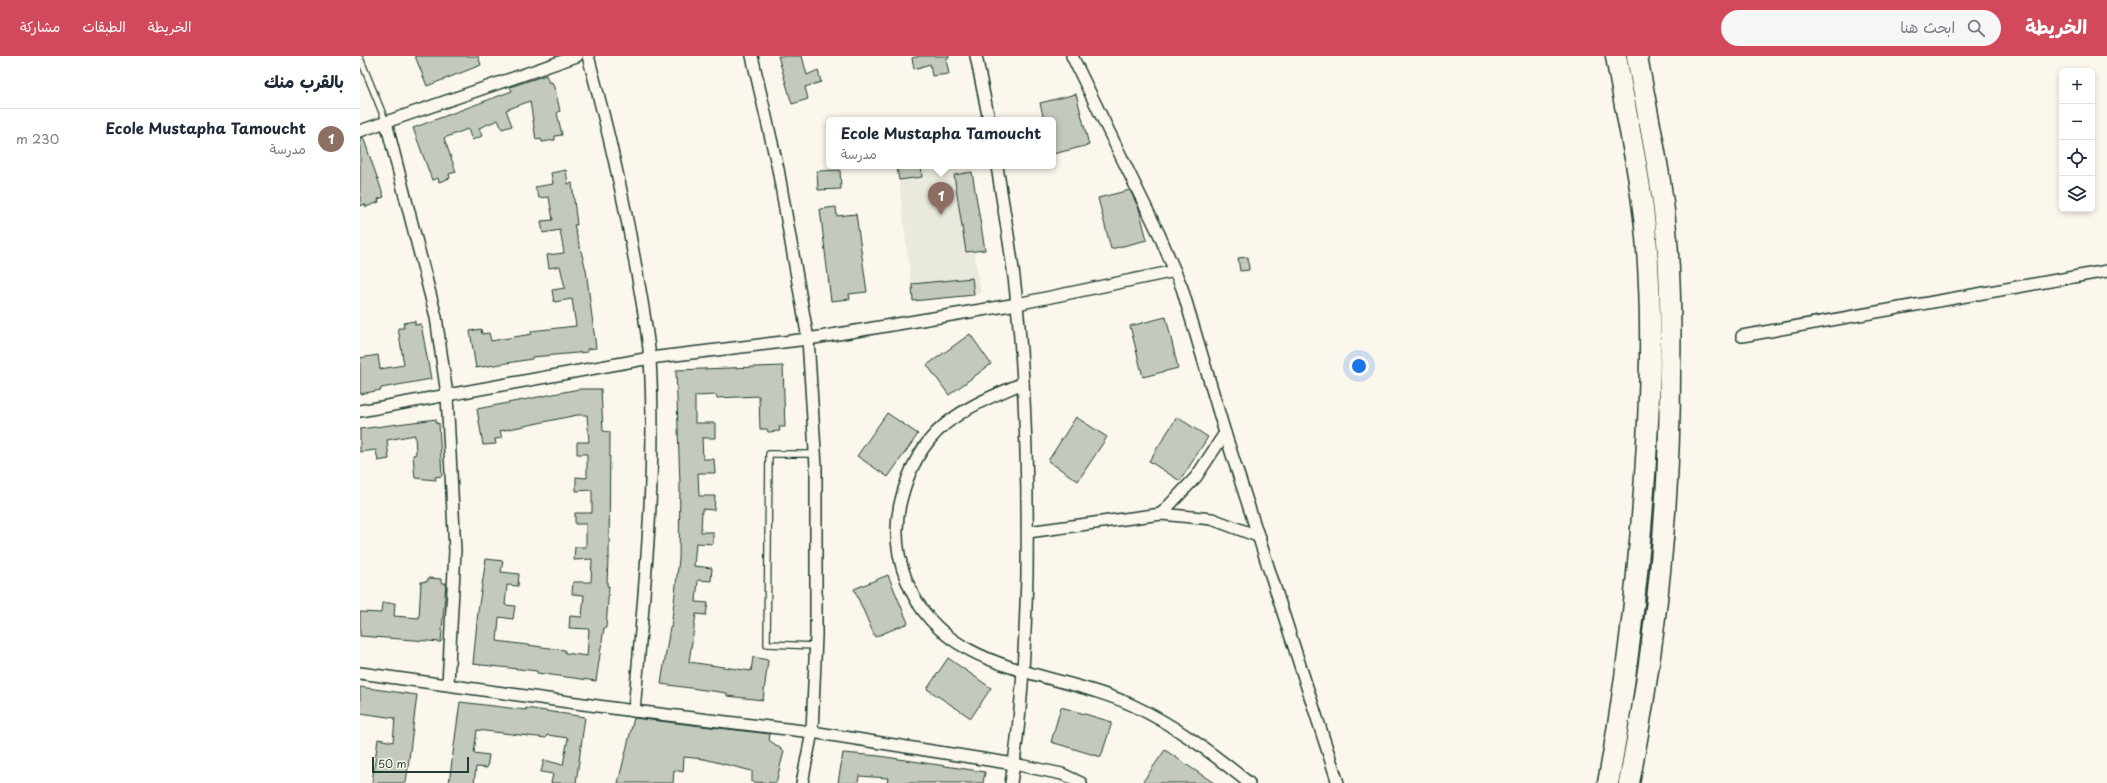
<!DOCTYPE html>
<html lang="ar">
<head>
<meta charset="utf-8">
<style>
	:root { --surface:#fff; --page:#f6f6f7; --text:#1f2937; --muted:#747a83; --line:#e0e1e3; --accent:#d1495b }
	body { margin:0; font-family:"Playpen Sans","Playpen Sans Arabic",sans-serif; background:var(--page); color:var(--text); direction:rtl }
	.controls { position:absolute; right:12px; top:12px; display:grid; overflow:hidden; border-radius:6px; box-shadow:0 2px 6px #0003 }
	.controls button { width:36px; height:36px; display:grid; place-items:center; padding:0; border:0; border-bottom:1px solid var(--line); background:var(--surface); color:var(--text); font:20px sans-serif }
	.scale { position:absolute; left:12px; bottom:10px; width:97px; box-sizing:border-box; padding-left:4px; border:2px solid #1f3d34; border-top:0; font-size:11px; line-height:14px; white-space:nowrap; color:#1f3d34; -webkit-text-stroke:3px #fbf7ec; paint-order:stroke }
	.you { position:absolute; left:999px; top:310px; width:14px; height:14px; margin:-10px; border:3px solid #fff; border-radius:50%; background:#1a73e8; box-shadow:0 0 0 6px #1a73e833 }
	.badge { display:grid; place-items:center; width:26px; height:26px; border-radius:50%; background:var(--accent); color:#fff; font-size:13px; font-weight:700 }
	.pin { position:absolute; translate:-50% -33px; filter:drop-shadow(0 1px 2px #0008) }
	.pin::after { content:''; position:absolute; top:21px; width:14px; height:12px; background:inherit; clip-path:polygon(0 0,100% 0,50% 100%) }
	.popup { position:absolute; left:466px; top:61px; width:230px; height:52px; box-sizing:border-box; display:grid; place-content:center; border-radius:6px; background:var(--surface); filter:drop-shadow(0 1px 3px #0005); font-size:13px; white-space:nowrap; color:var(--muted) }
	.popup b { font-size:15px; color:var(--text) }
	.popup::after { content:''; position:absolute; left:50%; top:100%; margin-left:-8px; border:8px solid transparent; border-top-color:var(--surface) }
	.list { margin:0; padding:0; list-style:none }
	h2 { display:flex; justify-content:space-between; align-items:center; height:52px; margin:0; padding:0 16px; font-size:17px }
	h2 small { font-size:13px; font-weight:400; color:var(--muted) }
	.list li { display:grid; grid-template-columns:26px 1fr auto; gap:12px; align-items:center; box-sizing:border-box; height:60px; padding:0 16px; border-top:1px solid var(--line) }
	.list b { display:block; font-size:15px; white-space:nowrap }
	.list p { margin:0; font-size:13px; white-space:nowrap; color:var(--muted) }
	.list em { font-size:13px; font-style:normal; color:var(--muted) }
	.icon { flex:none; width:22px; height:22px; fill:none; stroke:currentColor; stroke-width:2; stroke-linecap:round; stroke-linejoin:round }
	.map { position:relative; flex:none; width:1747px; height:727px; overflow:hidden; direction:ltr }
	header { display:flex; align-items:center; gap:24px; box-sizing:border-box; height:56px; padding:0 20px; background:var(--accent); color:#fff }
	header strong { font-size:19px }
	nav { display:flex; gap:22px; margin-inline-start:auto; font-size:14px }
	.search { width:280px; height:36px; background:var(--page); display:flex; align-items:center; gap:10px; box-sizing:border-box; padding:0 14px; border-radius:22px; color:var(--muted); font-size:15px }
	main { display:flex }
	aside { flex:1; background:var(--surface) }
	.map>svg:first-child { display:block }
	.built { fill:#eae9de }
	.building { fill:#c4c9be; stroke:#1f3d34 }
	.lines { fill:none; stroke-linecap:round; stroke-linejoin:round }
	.lane-casing { stroke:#1f3d34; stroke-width:8 }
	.street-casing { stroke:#1f3d34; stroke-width:14 }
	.highway-casing { stroke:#1f3d34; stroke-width:23 }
	.lane { stroke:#fbf7ec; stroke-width:5.5 }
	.street { stroke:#fbf7ec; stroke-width:11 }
	.highway { stroke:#fbf7ec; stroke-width:20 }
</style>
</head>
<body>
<header>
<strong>الخريطة</strong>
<div class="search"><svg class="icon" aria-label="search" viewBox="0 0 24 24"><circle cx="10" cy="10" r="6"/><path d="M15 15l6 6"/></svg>ابحث هنا</div>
<nav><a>الخريطة</a><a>الطبقات</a><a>مشاركة</a></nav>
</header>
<main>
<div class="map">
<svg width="1747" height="727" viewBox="0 0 1747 727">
	<rect width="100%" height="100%" fill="#fbf7ec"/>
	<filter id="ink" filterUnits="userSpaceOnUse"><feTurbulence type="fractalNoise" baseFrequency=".025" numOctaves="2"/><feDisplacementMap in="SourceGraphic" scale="8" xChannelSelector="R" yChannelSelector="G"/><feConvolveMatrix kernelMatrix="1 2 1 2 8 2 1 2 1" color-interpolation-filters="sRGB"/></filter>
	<g filter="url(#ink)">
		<path class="built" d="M537,110H611L625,194L614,196L621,238L553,245Z"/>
		<g class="building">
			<path d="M55,0H118L121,9L67,30Z"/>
			<path d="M418,0H442L447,19L458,14L461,26L445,31L448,43L432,48Z"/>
			<path d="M560,0H589V2L586,3L589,18L572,20L570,8L554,13L552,2Z"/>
			<path d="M186,19L189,27L192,26L196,37L200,55L197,57L202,79L195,80V84L182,86L181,83L176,84L170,45L146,54L152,70L142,73L138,64L119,72L122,80L112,84L108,73L84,82L96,116L89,118L90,122L79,126L78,122L72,124L53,72L152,35L150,31Z"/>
			<path d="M716,38L729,89L693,98V64H684L680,47Z"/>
			<path d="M3,81L24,141L18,143L19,146L6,151L5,148L0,150V82Z"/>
			<path d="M545,110H561L562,121L539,124L537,111Z"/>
			<path d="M206,114L208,128L212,127L217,169H214L226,214L236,292L227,293L228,296L172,301V303L116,312L110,275L121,273L122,278L129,277L131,285L172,278L171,275L216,270L212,243L194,246L192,234L205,232L200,210L189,212L187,199L204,197L200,174L183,177L181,165L193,164L189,141L179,142L175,131L193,128L191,117Z"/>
			<path d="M480,114L481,133L458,134L457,115Z"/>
			<path d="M612,116L625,194L606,196L594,119Z"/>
			<path d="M770,134L779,153L787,184L751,193L738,142Z"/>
			<path d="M476,151L477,160L496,158L507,236L489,238L490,243L471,245L460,153Z"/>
			<path d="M888,201L889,214L880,215L878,202Z"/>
			<path d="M612,222L614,239L553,245L552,228Z"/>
			<path d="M806,261L818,312L783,321L770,270Z"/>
			<path d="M55,265V269L61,268L71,323L21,332V334L0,338V302L18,299L20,313L44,309L38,272H44L43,267Z"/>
			<path d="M610,278L631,308L589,339L567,309Z"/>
			<path d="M423,310L425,371H419L420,375L408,376L407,373H400L399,340L357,342L356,339L335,340V367H355V382H342L343,403H354L355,417H338L339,440H355L354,454L342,453L341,476H353V488L336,487L334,510L352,512L351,525L338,524L336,546L348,547L346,559L336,558L329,606L391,615L393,601L408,604L403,644L367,640V637L301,628L310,571L311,572L319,503L320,429L316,314Z"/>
			<path d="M219,333H241L243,375L250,376L249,502H248L247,530H249L246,572H244L236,625L177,617V615L113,608L118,555L126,503L143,505L141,516L159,518L158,530L147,529L145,549L155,550L153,563L139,561L137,585L205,594V597L227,600L229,573L209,572L210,560L222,561L224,539L212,538L213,526H231L232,503L214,504L215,491H226V468H215V457H232V434L216,435V421L227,422V398H217V386H229L227,359H217L140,375L142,382L135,383L136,388L123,389L117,353Z"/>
			<path d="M527,357L558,378L528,421L497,400Z"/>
			<path d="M716,361L747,381L718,425L688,405Z"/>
			<path d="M817,361L848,381L820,425L789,405Z"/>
			<path d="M76,363V368L79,367L82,420L75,421L76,424L55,422L53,399L56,398L55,379L27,384L29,403L18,405L16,394L0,396V373Z"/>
			<path d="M528,519L548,567L515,581L494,533Z"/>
			<path d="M68,522L81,523V527H86L81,586L0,580V556L21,557L22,547H35L34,560L59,562L61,526L68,525Z"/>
			<path d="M588,602L631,632L611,662L567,633Z"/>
			<path d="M0,631L57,639L46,727H12L18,683L33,686L35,662L0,657Z"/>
			<path d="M100,646L166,654V652L225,661L216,727H191L193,718L181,716L184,704L203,709L208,682L187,679L186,682L117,674L114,697L129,699L127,712L116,711L114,727H89Z"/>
			<path d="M701,651L752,666L741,701L691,686Z"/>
			<path d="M274,662L410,678L409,684L424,695L416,727L392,726V715L344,703L324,701L323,716L314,714L313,727H258Z"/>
			<path d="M805,694L821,705L854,727H782Z"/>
			<path d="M483,697L519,700L625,716L623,727H527L528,722L499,720L498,727H478Z"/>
		</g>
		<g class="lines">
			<defs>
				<g id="lane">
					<path d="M0,2L26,66"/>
					<path d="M455,398H409L407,588L455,590"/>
				</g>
				<g id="street">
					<path d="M228,0C246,66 262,133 274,201C280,234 287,269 290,303C297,421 284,538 274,655"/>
					<path d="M392,0L418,113L448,283L456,411V580L452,676L442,727"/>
					<path d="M616,0L629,64"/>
					<path d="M712,0L799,178L822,232L865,377L978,727"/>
					<path d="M26,66L76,261L87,339L95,495L88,628"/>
					<path d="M0,75L217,0"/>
					<path d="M637,110C644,156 653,202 657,249C666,338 668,429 667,519C665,589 662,658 651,727"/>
					<path d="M1382,280L1747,215"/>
					<path d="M663,327C599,354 559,372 541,444C534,471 536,497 546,523C582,619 693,613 772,649C815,669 852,697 889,727"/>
					<path d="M0,355L290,302L448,283L657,248L815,215"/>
					<path d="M801,458L836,421L865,377"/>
					<path d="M668,476L801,458L852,463L900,481"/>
					<path d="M0,617L274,655L452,676L654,708L702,718L721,727"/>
				</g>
				<g id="highway">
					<path d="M1248,727C1267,626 1278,523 1285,420C1290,341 1293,261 1286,181C1281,121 1266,60 1256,0"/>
					<path d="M1269,727C1295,592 1310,455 1310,318C1311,270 1311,222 1306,174C1301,116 1287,58 1277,0"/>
				</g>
			</defs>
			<use href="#lane" class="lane-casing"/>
			<use href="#street" class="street-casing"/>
			<use href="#highway" class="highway-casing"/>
			<use href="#lane" class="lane"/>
			<use href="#street" class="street"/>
			<use href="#highway" class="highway"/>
		</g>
	</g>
</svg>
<div class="controls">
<button>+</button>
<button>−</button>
<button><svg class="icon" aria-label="locate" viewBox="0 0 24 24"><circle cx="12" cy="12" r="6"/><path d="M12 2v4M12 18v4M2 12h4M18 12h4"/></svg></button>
<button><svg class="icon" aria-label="layers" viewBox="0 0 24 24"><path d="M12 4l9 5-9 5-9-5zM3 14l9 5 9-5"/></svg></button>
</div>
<div class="scale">50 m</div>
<div class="you"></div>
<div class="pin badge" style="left:581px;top:159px;background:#8d6e63">1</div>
<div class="popup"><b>Ecole Mustapha Tamoucht</b>مدرسة</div>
</div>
<aside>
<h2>بالقرب منك<small></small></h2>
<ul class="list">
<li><span class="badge" style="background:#8d6e63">1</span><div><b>Ecole Mustapha Tamoucht</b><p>مدرسة</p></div><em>230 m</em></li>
</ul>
</aside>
</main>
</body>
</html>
